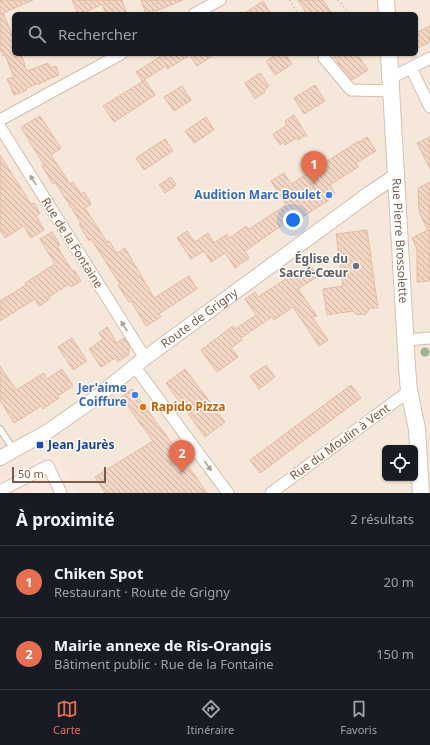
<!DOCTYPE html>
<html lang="fr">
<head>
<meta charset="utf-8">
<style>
	:root { --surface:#171b24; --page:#242831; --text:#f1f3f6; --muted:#9ea1a6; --line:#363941; --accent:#e76f51 }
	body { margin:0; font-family:"Noto Sans",sans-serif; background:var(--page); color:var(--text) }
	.controls { position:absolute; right:12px; bottom:12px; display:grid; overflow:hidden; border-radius:6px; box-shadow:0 1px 3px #0004 }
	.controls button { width:36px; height:36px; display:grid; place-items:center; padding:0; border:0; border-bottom:1px solid var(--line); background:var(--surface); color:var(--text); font:20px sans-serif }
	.scale { position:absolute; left:12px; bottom:10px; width:94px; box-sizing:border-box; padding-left:4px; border:2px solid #7a5c4d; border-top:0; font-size:11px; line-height:14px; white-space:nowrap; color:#7a5c4d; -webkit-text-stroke:3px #fffaf3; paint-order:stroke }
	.you { position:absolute; left:293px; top:220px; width:14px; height:14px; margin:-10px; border:3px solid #fff; border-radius:50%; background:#1a73e8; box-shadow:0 0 0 6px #1a73e833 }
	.badge { display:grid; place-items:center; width:26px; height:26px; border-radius:50%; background:var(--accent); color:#fff; font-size:13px; font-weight:700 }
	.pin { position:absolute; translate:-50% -33px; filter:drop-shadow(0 1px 2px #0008) }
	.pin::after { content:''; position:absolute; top:21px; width:14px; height:12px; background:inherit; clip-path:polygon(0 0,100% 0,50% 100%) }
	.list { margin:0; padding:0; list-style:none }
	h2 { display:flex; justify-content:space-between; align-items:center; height:52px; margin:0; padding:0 16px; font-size:17px }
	h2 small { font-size:13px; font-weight:400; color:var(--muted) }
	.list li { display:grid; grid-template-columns:26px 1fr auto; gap:12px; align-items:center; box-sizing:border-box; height:72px; padding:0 16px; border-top:1px solid var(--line) }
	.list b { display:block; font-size:15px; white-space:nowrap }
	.list p { margin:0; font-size:13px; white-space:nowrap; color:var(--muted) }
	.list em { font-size:13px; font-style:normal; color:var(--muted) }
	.icon { flex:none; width:22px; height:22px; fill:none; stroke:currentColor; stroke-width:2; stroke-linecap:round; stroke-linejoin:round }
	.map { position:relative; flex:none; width:430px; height:493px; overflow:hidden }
	.search { position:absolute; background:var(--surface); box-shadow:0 1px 3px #0004; left:12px; right:12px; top:12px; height:44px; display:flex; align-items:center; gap:10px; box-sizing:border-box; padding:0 14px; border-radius:6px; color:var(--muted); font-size:15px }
	.sheet { height:196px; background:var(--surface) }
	nav { display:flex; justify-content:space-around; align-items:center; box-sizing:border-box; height:56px; border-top:1px solid var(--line); background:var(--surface); font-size:11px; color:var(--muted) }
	nav a { display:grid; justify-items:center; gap:2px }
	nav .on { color:var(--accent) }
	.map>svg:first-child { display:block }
	.residential { fill:#f5e8da; fill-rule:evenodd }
	.commercial { fill:#fde8e0 }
	.building { fill:url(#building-back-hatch); stroke:#e6bba3 }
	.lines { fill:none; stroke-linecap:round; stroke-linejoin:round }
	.service-casing { stroke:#d1beb0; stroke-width:8 }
	.minor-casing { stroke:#d1beb0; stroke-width:13 }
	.tertiary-casing { stroke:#d1beb0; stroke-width:16 }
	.secondary-casing { stroke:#d6c0b0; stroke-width:18 }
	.path { stroke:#d9b8a5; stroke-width:2; stroke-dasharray:1 3; stroke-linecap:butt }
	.service { stroke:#fff; stroke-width:5.5 }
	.minor { stroke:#fff; stroke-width:11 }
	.tertiary { stroke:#fff; stroke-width:14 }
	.secondary { stroke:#fff; stroke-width:16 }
	.tree { fill:#a0b28e }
	.oneway { fill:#af9d94 }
	.shop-dot { fill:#3f7fe0; stroke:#fffaf3; stroke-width:1.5 }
	.worship-dot { fill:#6b7280; stroke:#fffaf3; stroke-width:1.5 }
	.food-dot { fill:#e8710a; stroke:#fffaf3; stroke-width:1.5 }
	.transit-dot { fill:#1a4fb4; stroke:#fffaf3; stroke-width:1.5 }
	.labels { text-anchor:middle; stroke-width:3; stroke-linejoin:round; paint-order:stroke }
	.shop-label { font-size:12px; font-weight:bold; fill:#366cbe; stroke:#fffaf3; text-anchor:end }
	.street-label { font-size:12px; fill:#7a5c4d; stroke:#fffaf3 }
	.worship-label { font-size:12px; font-weight:bold; fill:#5b616d; stroke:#fffaf3; text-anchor:end }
	.food-label { font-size:12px; font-weight:bold; fill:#c56008; stroke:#fffaf3; text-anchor:start }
	.transit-label { font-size:12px; font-weight:bold; fill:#164399; stroke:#fffaf3; text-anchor:start }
</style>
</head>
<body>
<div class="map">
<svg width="430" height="493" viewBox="0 0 430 493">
	<defs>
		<pattern id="building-back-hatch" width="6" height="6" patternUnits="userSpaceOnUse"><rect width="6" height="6" fill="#f3d5c3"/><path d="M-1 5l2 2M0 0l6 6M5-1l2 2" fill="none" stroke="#cab0a1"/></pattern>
	</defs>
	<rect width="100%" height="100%" fill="#fdf6ec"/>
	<path class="residential" d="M0,0H430V493H0ZM14,14H416V54H14ZM385,448H415V478H385Z"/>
	<path class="commercial" d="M54,450L77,493H0V480Z"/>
	<g class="building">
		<path d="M0,0H33L3,13L14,39V57L21,54L27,71L48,63L50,68L56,66L59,75L46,80V81L26,88L27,90L14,95L7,79L14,77L5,55L3,56L0,48Z"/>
		<path d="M72,0H122L126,12L120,14H106L102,4L82,14H78Z"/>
		<path d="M141,0H183L156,11V10L146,14Z"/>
		<path d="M298,0H323L332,14H307Z"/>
		<path d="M263,1L271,14H243Z"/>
		<path d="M430,26V42L416,49V33Z"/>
		<path d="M164,54H215L197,66L190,55L167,69L166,66L142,81L136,72Z"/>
		<path d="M277,54H285L292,64L275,75L266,61Z"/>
		<path d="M333,54H357L368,70L352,80L341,68Z"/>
		<path d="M260,73L269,86L264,90L265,92L255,99L245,83Z"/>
		<path d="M145,80L155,95L114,122L103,106Z"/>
		<path d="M315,85L325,101L304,114L294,98Z"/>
		<path d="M182,86L191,100L174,111L164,97Z"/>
		<path d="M294,115L307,136H304L298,140L297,138L285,145L284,142L280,145L273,134L287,125L285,121Z"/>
		<path d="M40,116L61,148L51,155L70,184L73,182L81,194L84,192L91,204L85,208L107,242L109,241L117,253L125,248L154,298L189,276L197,289L159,314L161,317L146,326L131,301L129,302L118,285L120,284L91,239L89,241L79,224L81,223L55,182L53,184L42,166L44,165L21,127Z"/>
		<path d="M206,117L214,130L194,143L185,131Z"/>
		<path d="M367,137L376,151L356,163L358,167L330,185L335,194L328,198L329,200L296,221L294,217L245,251L249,258L235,268L225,253L211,262L204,251L191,259L177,238L187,231L195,242L208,233L214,243L227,234L230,238L246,226L249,229L286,205L271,181L284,173L291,184L359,141L360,142Z"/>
		<path d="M430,137V169L417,143Z"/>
		<path d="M165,139L173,151L144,170L136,158Z"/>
		<path d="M0,155L31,204L34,203L40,213L36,216L44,230L31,238L24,226L5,238L0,230Z"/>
		<path d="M171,177L176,185L165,193L159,185Z"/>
		<path d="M430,182V281L417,282V249L412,238L428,230L419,212L418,188Z"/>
		<path d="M367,230L378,308H370L366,314L357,315L353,311L327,315L323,289L343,286L336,234Z"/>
		<path d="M52,232L60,245L57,246L72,271L74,270L81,281L71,287L69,284L49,297L50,299L39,306L35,299L0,321V301L26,285L25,283L55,264L40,239Z"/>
		<path d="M309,264L318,276L298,289L317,316L312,317L328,340L319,346L293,307L274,320L272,317L241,338L242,340L231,348L238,357L217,372L201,350L233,326L235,329L256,315L245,299L255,292L258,297Z"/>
		<path d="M107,327L117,343L124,338L130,347L128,355L118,362L115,358L101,367L89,349L103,339L99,333Z"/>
		<path d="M72,338L87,361L73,370L58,347Z"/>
		<path d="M266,365L275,377L259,389L250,376Z"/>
		<path d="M0,366L16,390L44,373L47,379L62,369L73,386L58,396L59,398L43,409L41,406L14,423L0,400Z"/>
		<path d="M185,369L225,422L205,437L166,383Z"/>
		<path d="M351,385L361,398L260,473L250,460Z"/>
		<path d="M132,389L184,460L207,493H105L95,477L153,441L121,397Z"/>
	</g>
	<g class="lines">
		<defs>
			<path id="service" d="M0,429L14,450"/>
			<g id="minor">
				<path d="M194,14L220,0"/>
				<path d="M324,58L351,90L392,91"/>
				<path d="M411,68L430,107"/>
				<path d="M391,78L430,58"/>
				<path d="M0,120L121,54"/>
				<path d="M0,127L145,358"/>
				<path d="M406,340L430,338"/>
				<path d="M135,367L228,493"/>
				<path d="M0,491L48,466L61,493"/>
				<path d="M271,493L409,391"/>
			</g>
			<g id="tertiary">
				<path id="s1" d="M0,458L47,432L93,400L145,358L370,193L397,175"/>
			</g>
			<g id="secondary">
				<path d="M386,0L387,14"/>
				<path id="s2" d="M389,54L407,367L409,391L417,429L421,493"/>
			</g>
		</defs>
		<use href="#service" class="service-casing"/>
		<use href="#minor" class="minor-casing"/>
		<use href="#tertiary" class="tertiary-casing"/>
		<use href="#secondary" class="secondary-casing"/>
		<g class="path">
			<path d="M290,0L298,14"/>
			<path d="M338,0L350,14"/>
		</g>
		<use href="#service" class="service"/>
		<use href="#minor" class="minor"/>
		<use href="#tertiary" class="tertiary"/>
		<use href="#secondary" class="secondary"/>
	</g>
	<circle class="tree" cx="425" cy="352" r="4.5"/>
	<defs><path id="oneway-solid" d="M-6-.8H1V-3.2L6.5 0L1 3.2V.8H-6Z"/></defs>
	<g class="oneway">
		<use href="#oneway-solid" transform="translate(33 180) rotate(-122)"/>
		<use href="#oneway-solid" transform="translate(124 326) rotate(-122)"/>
		<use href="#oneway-solid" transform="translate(208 466) rotate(54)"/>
	</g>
	<g class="shop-dot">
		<circle cx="329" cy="195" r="4"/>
		<circle cx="135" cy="395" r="4"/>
	</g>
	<circle class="worship-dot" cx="356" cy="266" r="4"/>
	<circle class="food-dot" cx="143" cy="407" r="4"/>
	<rect class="transit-dot" x="36" y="441" width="8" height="8" rx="2"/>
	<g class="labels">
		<g class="shop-label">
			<text x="321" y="199">Audition Marc Boulet</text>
			<text x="127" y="392">Jer'aime<tspan x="127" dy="14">Coiffure</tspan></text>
		</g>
		<g class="street-label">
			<text dy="4" stroke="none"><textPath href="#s2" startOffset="187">Rue Pierre Brossolette</textPath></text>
			<text transform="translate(72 243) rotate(58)" y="4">Rue de la Fontaine</text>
			<text dy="4" stroke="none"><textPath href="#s1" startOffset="244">Route de Grigny</textPath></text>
			<text transform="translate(340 442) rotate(-36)" y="4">Rue du Moulin à Vent</text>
		</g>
		<g class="worship-label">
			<text x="348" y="263">Église du<tspan x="348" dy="14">Sacré-Cœur</tspan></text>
		</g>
		<g class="food-label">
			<text x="151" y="411">Rapido Pizza</text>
		</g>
		<g class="transit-label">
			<text x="48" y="449">Jean Jaurès</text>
		</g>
	</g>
</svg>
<div class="controls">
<button><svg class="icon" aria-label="locate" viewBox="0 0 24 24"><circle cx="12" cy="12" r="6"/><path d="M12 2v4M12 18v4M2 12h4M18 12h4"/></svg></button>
</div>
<div class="scale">50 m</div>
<div class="you"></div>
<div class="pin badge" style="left:314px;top:184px">1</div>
<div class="pin badge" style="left:182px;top:473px">2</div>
<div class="search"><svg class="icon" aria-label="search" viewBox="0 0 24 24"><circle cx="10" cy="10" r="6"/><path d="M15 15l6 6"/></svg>Rechercher</div>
</div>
<section class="sheet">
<h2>À proximité<small>2 résultats</small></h2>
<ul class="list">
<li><span class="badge">1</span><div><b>Chiken Spot</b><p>Restaurant · Route de Grigny</p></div><em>20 m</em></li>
<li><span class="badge">2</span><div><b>Mairie annexe de Ris-Orangis</b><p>Bâtiment public · Rue de la Fontaine</p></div><em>150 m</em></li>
</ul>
</section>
<nav>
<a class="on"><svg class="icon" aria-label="map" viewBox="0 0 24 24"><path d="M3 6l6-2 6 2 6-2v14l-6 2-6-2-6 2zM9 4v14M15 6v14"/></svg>Carte</a>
<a><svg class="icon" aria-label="directions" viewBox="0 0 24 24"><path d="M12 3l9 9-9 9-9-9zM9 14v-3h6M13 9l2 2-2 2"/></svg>Itinéraire</a>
<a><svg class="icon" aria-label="saved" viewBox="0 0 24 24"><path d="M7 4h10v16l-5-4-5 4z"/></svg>Favoris</a>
</nav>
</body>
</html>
